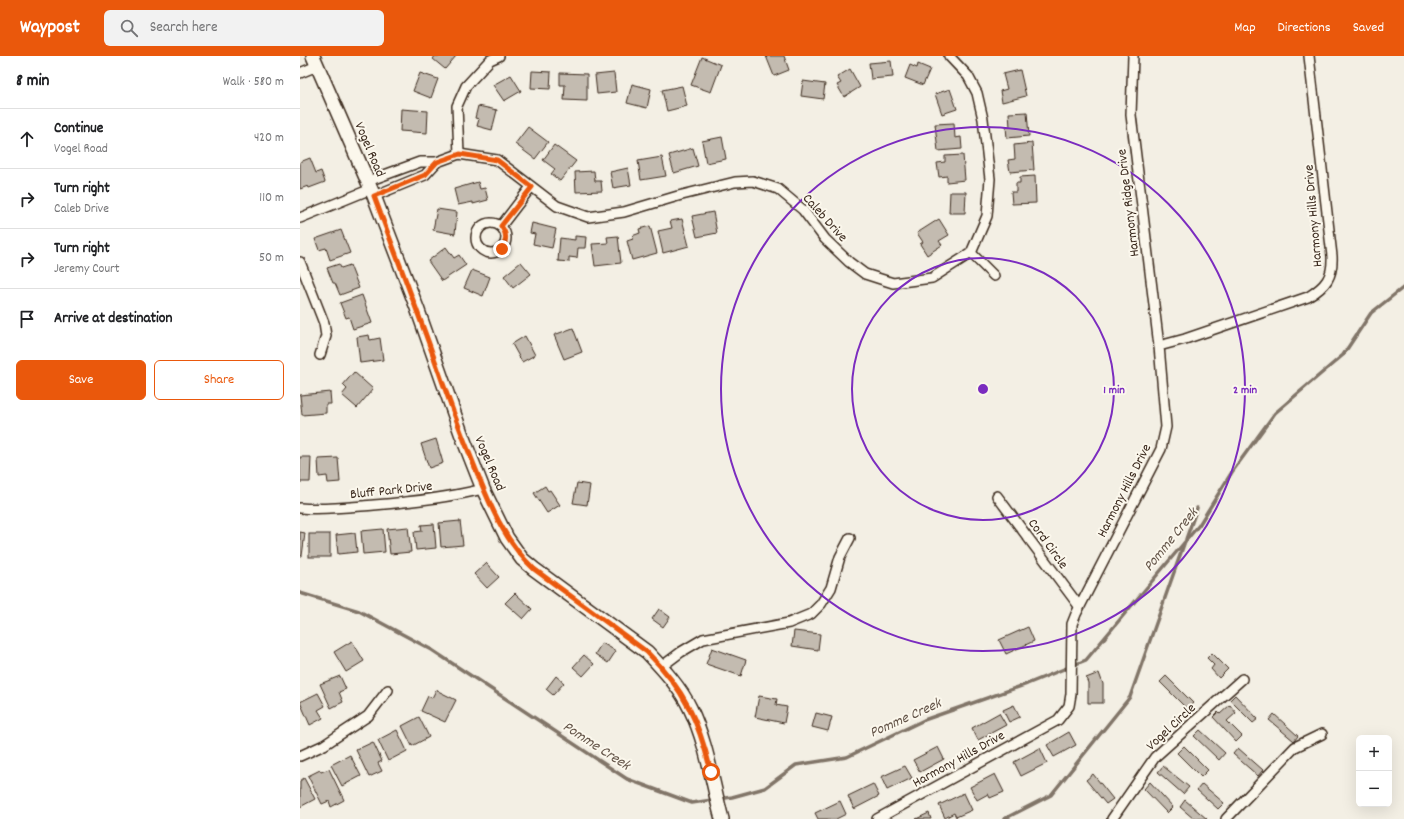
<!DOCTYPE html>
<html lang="en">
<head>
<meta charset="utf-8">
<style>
	:root { --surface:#fff; --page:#f2f2f2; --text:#202124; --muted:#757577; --line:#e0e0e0; --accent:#ea580c }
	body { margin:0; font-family:Dekko,sans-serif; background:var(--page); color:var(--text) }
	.controls { position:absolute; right:12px; bottom:12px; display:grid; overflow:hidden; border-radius:6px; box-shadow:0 4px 16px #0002 }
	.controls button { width:36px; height:36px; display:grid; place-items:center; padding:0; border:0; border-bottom:1px solid var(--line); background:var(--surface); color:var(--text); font:20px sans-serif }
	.stop { position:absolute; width:12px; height:12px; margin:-9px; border:3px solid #ea580c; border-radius:50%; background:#fff }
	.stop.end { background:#ea580c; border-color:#fff; box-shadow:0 1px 4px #0008 }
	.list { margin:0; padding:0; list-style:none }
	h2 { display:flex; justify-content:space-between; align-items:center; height:52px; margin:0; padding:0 16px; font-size:17px }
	h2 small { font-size:13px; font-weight:400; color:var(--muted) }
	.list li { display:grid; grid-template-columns:26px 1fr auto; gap:12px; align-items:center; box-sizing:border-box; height:60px; padding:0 16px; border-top:1px solid var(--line) }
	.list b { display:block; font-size:15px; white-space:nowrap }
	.list p { margin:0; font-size:13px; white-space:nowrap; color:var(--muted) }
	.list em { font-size:13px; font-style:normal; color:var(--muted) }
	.actions { display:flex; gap:8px; padding:12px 16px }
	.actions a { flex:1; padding:9px 0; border:1px solid var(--accent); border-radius:6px; text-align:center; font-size:14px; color:var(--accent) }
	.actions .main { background:var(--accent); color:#fff }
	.icon { flex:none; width:22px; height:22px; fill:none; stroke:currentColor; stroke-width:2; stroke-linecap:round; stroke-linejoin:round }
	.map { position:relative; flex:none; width:1104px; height:763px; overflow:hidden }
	header { display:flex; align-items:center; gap:24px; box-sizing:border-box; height:56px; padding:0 20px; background:var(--accent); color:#fff }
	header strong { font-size:19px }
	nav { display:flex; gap:22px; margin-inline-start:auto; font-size:14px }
	.search { width:280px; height:36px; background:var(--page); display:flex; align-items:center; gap:10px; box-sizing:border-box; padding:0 14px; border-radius:6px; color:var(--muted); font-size:15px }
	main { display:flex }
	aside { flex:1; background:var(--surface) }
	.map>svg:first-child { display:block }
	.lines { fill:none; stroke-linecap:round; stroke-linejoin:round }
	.stream { stroke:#817468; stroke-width:3.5 }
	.building { fill:#c3bbb0; stroke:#3b2a1e }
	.street-casing { stroke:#3b2a1e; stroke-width:12 }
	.secondary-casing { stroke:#3b2a1e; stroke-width:16 }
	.street { stroke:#fbf7ec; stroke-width:9 }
	.secondary { stroke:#fbf7ec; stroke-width:13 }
	.route { stroke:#ea580c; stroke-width:5 }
	.ring { fill:none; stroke:#7b2cbf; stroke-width:2 }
	.labels { text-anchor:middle; stroke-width:4; stroke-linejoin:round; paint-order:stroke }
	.street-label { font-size:14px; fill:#3b2a1e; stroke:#fbf7ec }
	.water-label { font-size:15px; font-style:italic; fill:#645549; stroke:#fbf7ec }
	.centre { fill:#7b2cbf; stroke:#fbf7ec; stroke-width:2 }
	.ring-label { font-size:12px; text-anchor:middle; font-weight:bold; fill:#7b2cbf; stroke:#fbf7ec; stroke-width:4; stroke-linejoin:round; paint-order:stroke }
</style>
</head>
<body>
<header>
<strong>Waypost</strong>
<div class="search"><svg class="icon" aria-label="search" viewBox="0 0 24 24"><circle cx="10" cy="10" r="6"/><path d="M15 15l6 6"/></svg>Search here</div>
<nav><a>Map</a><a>Directions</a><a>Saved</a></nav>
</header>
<main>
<aside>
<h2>8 min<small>Walk · 580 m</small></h2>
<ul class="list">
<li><svg class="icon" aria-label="ahead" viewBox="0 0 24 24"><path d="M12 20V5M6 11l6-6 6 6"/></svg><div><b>Continue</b><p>Vogel Road</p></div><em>420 m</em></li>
<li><svg class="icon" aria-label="right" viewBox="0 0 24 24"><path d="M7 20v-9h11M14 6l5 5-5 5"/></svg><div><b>Turn right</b><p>Caleb Drive</p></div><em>110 m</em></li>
<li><svg class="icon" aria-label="right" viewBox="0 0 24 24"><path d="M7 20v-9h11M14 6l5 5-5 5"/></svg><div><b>Turn right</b><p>Jeremy Court</p></div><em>50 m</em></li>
<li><svg class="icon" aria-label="arrive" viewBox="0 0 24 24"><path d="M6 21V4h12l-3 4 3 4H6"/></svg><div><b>Arrive at destination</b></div></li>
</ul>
<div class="actions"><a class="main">Save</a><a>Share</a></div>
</aside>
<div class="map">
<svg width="1104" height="763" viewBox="0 0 1104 763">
	<rect width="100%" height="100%" fill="#f3efe4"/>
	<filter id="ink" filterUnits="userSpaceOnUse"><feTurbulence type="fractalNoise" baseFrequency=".025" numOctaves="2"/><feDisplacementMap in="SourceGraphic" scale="8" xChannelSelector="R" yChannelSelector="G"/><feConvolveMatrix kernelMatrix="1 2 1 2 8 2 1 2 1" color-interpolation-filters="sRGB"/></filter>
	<g filter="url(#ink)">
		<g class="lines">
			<g class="stream">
				<path d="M886,483L897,452"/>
				<path d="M0,537L59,555L132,594L327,723L392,747L432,741L465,732L496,709L547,701L624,664L727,628L786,604L899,469L932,416L975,357L1043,299L1071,257L1104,231"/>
				<path d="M704,763L751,739L830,641L884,488"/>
			</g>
		</g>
		<g class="building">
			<path d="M135,0H156L145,13L133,3Z"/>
			<path d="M466,0H484L489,14L474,20Z"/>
			<path d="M402,1L421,9L411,36L391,29Z"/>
			<path d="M591,5L593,21L571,23L569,7Z"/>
			<path d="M618,8L630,13L623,29L605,22L610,9L617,12Z"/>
			<path d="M550,13L560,31L544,41L537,29L541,27L537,21Z"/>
			<path d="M720,14L726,40L702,46L700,35L707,33L703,18Z"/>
			<path d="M232,15L251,16L250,33L231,32Z"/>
			<path d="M120,17L138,23L131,42L113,35Z"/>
			<path d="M260,17L287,18V45L264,44L265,29H260Z"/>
			<path d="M314,17L316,36L297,38L295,19Z"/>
			<path d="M211,19L221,35L204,45L193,29Z"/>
			<path d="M503,25L525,28L523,43L501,40Z"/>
			<path d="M332,28L351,33L347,52L327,47Z"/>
			<path d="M382,30L387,50L367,55L362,34Z"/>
			<path d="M650,33L657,53L642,58L635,38Z"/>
			<path d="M178,50L197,54L192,74L177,70L179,63L175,62Z"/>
			<path d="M101,53L128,55L127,77L100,75Z"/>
			<path d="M727,56L729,80L707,82L706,71H710L709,57Z"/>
			<path d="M654,67L655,82L661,81L662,93L638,95L635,68Z"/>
			<path d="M228,71L248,86L235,103L215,88Z"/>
			<path d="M422,81L426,103L406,107L402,85Z"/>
			<path d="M732,87L734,114L710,116L708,104L715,103L714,89Z"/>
			<path d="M254,89L276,105L260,125L251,118L255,113L243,104Z"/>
			<path d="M393,92L398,110L374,117L369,99Z"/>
			<path d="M663,99L665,124L647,126V120L639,121L637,107L645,106V100Z"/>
			<path d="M362,101L366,120L341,124L338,105Z"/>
			<path d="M10,102L16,117L21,115L25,126L9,132L8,130L0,133V106Z"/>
			<path d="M328,112L331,129L313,132L310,116Z"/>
			<path d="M294,115L295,125H301L302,135L276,136L275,116Z"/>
			<path d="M735,120L736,147L712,148L711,136H716V127H720V121Z"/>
			<path d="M178,126L180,133L185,132L188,144L173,148V146L158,149L154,133Z"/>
			<path d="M650,136H666L665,157H649Z"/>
			<path d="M137,153L157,156L155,178L133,174Z"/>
			<path d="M413,156L417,177L397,181L392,160Z"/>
			<path d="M382,163L389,190L363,197L358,175L372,172L370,165Z"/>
			<path d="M639,163L649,179L639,185L642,189L627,199L620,188L623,186L617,177Z"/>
			<path d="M232,167L256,173L252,192L233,188L235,178L230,177Z"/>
			<path d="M350,170L357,197L332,204L327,185L333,183L332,180L340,177L339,173Z"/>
			<path d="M41,174L50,197L30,204L26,192L19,194L15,183Z"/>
			<path d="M275,180L286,181L285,192H278L277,202L269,201V206L258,205L260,182L275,184Z"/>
			<path d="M318,180L321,207L295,210L292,188L308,187L307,181Z"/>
			<path d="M146,191L154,202L159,199L166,209L142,225L128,205Z"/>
			<path d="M221,206L231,218L213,232L204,220Z"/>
			<path d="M39,208L41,212L50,209L59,232L40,239L35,227H33L27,212Z"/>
			<path d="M172,214L190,221L183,240L164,232Z"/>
			<path d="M62,239L72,267L53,273L49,261L46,262L40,247Z"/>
			<path d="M273,272L282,296L264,303L254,279Z"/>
			<path d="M69,279L70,284L80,282L83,304L60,307L57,281Z"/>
			<path d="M225,280L235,299L222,306L212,288Z"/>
			<path d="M54,316L73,333L57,352L42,339L47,333L43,329Z"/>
			<path d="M30,336L31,348H26V357L2,359L0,339Z"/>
			<path d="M136,383L143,407L129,412L121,388Z"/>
			<path d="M0,401H11L10,426H0Z"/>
			<path d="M38,402L40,426L28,427L27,420L19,421L18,403Z"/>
			<path d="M277,427L290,429L287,449L273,447Z"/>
			<path d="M245,430L248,435L250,434L260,449L247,457L234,437Z"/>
			<path d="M160,465L163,489L141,491L139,467Z"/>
			<path d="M134,468L136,492L116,494L114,476L122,475L121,469Z"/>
			<path d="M108,471L111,496L90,498L87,473Z"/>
			<path d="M83,473L85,496L63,498L61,475Z"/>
			<path d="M0,476L5,477L2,500H0Z"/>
			<path d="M55,477L57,496L38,498L36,479Z"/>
			<rect x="9" y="478" width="21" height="23"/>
			<path d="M186,507L199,521L187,532L174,518Z"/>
			<path d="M215,537L232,553L223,563L205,547Z"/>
			<path d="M359,553L370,561L363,571L352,563Z"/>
			<path d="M728,571L734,585L706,598L699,584Z"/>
			<path d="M494,575L520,578L518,594L492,590Z"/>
			<path d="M52,585L64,605L46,616L34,596Z"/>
			<path d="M302,587L316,595L308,607L295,598Z"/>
			<path d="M412,592L446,604L441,620L406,608Z"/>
			<path d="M912,597L928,613L919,622L911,613L914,609L907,602Z"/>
			<path d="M284,599L294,608L283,620L273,611Z"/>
			<path d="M799,617L803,628V647H788V627L786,622Z"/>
			<path d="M40,620L46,633L39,636L43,646L31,652L20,628Z"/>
			<path d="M256,620L264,627L253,639L246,633Z"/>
			<path d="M866,620L893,647L887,653L860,626Z"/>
			<path d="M136,634L156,644L145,666L121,655L128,640L132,642Z"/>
			<path d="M18,637L25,650L18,654L23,662L10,669L0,646Z"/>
			<path d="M935,639L958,663L953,667L930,644Z"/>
			<path d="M459,640L477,643L476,649L487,651L484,667L455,661Z"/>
			<path d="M714,649L720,661L709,666L703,654Z"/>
			<path d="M930,649L936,657L927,665L942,680L936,686L913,661L918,656L920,658Z"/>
			<path d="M516,657L532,661L528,675L512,671Z"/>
			<path d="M699,657L706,669L678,684L672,672Z"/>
			<path d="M974,658L998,680L994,685L969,664Z"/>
			<path d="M119,661L129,681L112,690L102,670Z"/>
			<path d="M97,674L107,695L88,705L78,684Z"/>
			<path d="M900,674L925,697L919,704L894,680Z"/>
			<path d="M769,676L776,689L754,701L747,689Z"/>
			<path d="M73,686L82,705L78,707L82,715L69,721L56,694Z"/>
			<path d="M884,690L908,714L901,721L877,697Z"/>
			<path d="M638,691L644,703L620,716L613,704Z"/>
			<path d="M740,692L747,707L721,720L714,706Z"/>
			<path d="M938,692L963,714L958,720L933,698Z"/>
			<path d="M50,699L61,720L42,730L31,709Z"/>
			<path d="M605,710L612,722L587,734L581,721Z"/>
			<path d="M863,710L889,731L883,738L858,716Z"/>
			<path d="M29,713L44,744L31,751L29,745L22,748L8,720L20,714L21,716Z"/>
			<path d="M695,718L704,736L690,742L688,738L677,744L670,731Z"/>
			<path d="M793,718L813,743L806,748L786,724Z"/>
			<path d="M4,722L15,743L0,751V725Z"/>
			<path d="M850,726L873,751L867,757L844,733Z"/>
			<path d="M573,728L579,740L554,753L548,740Z"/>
			<path d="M902,728L924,747L918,753L897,734Z"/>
			<path d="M664,737L672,754L656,761L654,757L645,762L639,749Z"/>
			<path d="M885,744L907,763H894L880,751Z"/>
			<path d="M540,745L546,758L536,763H518L515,757Z"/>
			<path d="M629,757L631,763H616Z"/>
		</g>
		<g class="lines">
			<defs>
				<g id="street">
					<path d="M833,0L831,59L859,290"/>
					<path d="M0,17L17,10"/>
					<path d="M159,98L157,50L166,30L190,4L199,0"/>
					<path d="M68,125L120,106H137L159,98L197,104L257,150L288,161L324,156L378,140L435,126L453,125L478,133L503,154L525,183L549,206L565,218L593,227L632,222L671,197L687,160L690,123L683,63L677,37L668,20L649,0"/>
					<path d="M74,140L125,119L137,106"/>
					<path d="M0,162L71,133"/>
					<circle cx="191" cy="182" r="15"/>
					<path d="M201,170L231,131"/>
					<path d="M671,197L694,220"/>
					<path d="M0,206L24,267L26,280L20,299"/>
					<path d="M697,440L779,550"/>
					<path d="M0,452C25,454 49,451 74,449C111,446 147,442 183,433"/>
					<path d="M361,611L381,596L403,583L489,567L511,558L521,548L531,532L540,501L550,482"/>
					<path d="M0,700L24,689L68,660L88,634"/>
					<path d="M577,763L758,664L769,650L771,638L772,568L776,558L861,393L866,371L859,290L885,283L1008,241C1026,230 1033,221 1032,200L1009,0"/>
					<path d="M812,763L855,701L942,623"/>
					<path d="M926,763L995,691L1022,678"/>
				</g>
				<path id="secondary" d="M13,0L74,140L117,252L161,377L183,433L207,482L222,503L234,513L347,596C363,613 380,631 390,652C407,687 412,726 422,763"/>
			</defs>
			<use href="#street" class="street-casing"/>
			<use href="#secondary" class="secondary-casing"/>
			<use href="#street" class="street"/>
			<use href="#secondary" class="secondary"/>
		</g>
	</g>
	<g class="lines" filter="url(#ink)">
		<path class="route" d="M202,193C207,184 207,178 201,170L232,131L197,104L160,98L137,106L125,119L74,140C93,191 113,243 132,296C145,334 159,372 174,409C189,447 204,485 234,513L347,596C384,633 399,665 411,716"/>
	</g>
	<g class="ring">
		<circle cx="683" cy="333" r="131"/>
		<circle cx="683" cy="333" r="262"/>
	</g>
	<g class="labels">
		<g class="street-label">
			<text transform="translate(71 93) rotate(67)" y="5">Vogel Road</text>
			<text transform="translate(827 147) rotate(-97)" y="5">Harmony Ridge Drive</text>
			<text transform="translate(1012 160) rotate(-95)" y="5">Harmony Hills Drive</text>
			<text transform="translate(526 161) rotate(48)" y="5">Caleb Drive</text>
			<text transform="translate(191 407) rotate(67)" y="5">Vogel Road</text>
			<text transform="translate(91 433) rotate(-6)" y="5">Bluff Park Drive</text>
			<text transform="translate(823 434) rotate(-63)" y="5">Harmony Hills Drive</text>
			<text transform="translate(749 487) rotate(54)" y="5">Cord Circle</text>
			<text transform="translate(870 670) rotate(-43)" y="5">Vogel Circle</text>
			<text transform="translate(658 702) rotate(-29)" y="5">Harmony Hills Drive</text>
		</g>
		<g class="water-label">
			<text transform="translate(870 483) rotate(-51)" y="5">Pomme Creek</text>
			<text transform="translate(605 661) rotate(-24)" y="5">Pomme Creek</text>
			<text transform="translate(297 689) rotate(33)" y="5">Pomme Creek</text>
		</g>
	</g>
	<circle cx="683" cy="333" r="6" class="centre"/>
	<g class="ring-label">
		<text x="814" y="337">1 min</text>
		<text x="945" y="337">2 min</text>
	</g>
</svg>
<div class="controls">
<button>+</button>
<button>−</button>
</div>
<div class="stop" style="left:411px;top:716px"></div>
<div class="stop end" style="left:202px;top:193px"></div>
</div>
</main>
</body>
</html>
